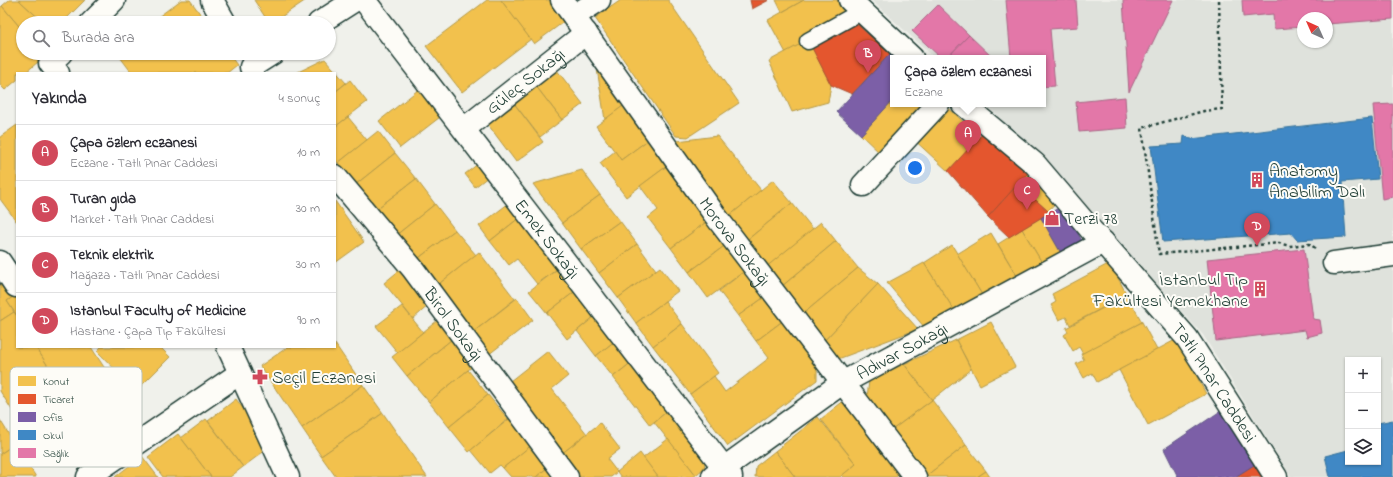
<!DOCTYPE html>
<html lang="tr">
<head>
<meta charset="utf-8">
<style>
	:root { --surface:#fff; --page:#f7f7f7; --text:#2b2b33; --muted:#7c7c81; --line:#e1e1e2; --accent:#d1495b }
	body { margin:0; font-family:"Indie Flower",sans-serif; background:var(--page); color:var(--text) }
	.controls { position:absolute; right:12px; bottom:12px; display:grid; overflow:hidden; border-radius:0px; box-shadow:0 1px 3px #0004 }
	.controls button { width:36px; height:36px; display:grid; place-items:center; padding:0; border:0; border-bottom:1px solid var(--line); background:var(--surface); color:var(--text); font:20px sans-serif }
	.compass { position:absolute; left:1297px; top:12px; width:36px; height:36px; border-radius:50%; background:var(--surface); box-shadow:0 1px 3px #0004; rotate:315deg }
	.you { position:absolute; left:915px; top:168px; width:14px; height:14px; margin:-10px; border:3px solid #fff; border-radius:50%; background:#1a73e8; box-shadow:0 0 0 6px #1a73e833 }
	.badge { display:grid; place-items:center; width:26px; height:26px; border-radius:50%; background:var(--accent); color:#fff; font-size:13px; font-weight:700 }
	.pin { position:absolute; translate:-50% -33px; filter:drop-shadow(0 1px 2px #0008) }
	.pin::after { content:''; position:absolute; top:21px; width:14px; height:12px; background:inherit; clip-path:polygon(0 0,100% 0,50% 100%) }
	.popup { position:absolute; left:890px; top:55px; width:156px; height:52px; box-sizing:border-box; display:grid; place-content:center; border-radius:0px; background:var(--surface); filter:drop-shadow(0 1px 3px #0005); font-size:13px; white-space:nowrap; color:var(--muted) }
	.popup b { font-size:15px; color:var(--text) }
	.popup::after { content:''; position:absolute; left:50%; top:100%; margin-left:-8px; border:8px solid transparent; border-top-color:var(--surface) }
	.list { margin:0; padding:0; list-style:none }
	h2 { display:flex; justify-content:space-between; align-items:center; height:52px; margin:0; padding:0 16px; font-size:17px }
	h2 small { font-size:13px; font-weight:400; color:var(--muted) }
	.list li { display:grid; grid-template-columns:26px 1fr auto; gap:12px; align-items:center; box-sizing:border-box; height:56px; padding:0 16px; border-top:1px solid var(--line) }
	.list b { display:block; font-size:15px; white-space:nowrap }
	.list p { margin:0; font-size:13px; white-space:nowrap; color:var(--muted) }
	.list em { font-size:13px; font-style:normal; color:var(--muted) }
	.icon { flex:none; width:22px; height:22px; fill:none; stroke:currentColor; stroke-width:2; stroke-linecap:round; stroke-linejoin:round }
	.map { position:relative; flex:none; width:1393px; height:477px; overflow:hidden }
	.search { position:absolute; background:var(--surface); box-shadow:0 1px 3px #0004; left:16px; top:16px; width:320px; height:44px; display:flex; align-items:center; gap:10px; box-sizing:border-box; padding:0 14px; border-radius:22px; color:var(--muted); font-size:15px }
	.panel { position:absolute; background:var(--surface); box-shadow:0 1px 3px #0004; left:16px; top:72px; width:320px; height:276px; border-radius:0px }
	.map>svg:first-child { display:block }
	.built { fill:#dfe2dc; fill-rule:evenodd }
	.homes { fill:#f2c14e; stroke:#b39946 }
	.shops { fill:#e4572e; stroke:#a94f30 }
	.offices { fill:#7b5ea7; stroke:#5f5484 }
	.schools { fill:#3f88c5; stroke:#35729a }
	.health { fill:#e377a8; stroke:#a86685 }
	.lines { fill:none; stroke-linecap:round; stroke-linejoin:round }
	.pedestrian-casing { stroke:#1f3d34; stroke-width:19 }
	.minor-casing { stroke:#1f3d34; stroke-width:25 }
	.tertiary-casing { stroke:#1f3d34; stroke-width:25 }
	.path { stroke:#1f3d34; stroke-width:2.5; stroke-dasharray:3 3; stroke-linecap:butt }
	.pedestrian { stroke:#fdfcf7; stroke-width:16 }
	.minor { stroke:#fdfcf7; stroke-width:22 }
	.tertiary { stroke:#fdfcf7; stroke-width:22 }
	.labels { text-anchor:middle; stroke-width:4; stroke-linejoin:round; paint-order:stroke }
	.street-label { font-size:18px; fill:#1f3d34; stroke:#fdfcf7 }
	.poi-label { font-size:18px; fill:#1f3d34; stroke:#fdfcf7; text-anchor:start }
	.key { fill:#fdfcf7; stroke:#bac3bc; stroke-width:1 }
	.key-label { font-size:11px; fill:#1f3d34 }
</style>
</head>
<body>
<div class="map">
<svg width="1393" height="477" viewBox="0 0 1393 477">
	<rect width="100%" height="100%" fill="#f0f1eb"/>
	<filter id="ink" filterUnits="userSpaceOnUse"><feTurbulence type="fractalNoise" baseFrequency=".025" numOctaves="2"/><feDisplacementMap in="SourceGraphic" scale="8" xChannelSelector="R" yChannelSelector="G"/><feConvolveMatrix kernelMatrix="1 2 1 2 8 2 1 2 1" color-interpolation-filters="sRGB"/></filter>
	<g filter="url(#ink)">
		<path class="built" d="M871,0H1393V477H1291L1203,335L1041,156L985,104H1043V58H935ZM1303,18H1327V42H1303ZM1348,360H1378V462H1348Z"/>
		<g class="homes">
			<path d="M9,0H19L44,23H23V31L2,6Z"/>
			<path d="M19,0H85L62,23H44Z"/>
			<path d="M181,0H190L207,23H150Z"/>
			<path d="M254,0H306L272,23H269Z"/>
			<path d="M487,0H501L531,39L462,92L426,46Z"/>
			<path d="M501,0H557L570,17L534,44Z"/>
			<path d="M621,0H668L739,103L688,137L676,136L595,18Z"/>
			<path d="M776,0H804L782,12Z"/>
			<path d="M804,0H838L843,4L850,18L786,53L768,20Z"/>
			<path d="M2,6L23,31V53H42L45,56L25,73H17V80L5,90L0,85V8Z"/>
			<path d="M808,40L831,85L828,102L792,112L769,61Z"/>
			<path d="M117,53H228L237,65L227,73H132Z"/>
			<path d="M325,59L346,83L335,92V73H296Z"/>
			<path d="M596,62L627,103L605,120Z"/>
			<path d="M553,65L583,104L562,120L532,81Z"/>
			<path d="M350,80L367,102L335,127V92Z"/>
			<path d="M532,81L562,120L540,137L510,98Z"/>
			<path d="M423,86L444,114L400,148L379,121Z"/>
			<path d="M510,98L543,142L516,162L483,118Z"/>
			<path d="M893,100V104H931L882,155L861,135Z"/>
			<path d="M627,103L652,137L621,160L596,126Z"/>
			<path d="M944,104L980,137L948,171L911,137Z"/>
			<path d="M348,117L367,140L338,163L335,159V127Z"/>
			<path d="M17,125V222L0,199V137Z"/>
			<path d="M378,131L395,153L355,185L338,163Z"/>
			<path d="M717,136L761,190L728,217L670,147L677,141Z"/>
			<path d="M652,137L671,163L626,197L600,163L615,151L621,160Z"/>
			<path d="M395,153L416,179L375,210L355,185Z"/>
			<path d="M483,160L493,173L475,187L465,174Z"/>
			<path d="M671,163L709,220L671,248L648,218L658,210L640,186Z"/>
			<path d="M582,170L600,195L562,223L533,184Z"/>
			<path d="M1028,173L1058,200L1048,211L1018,184Z"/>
			<path d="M416,179L435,204L395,236L375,210Z"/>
			<path d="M773,180L792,203L747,240L728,217Z"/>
			<path d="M600,195L620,221L581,249L562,223Z"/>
			<path d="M513,200L524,214L490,241L479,226Z"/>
			<path d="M335,201L364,242L335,263Z"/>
			<path d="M792,203L813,229L769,266L747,240Z"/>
			<path d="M435,204L455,230L415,261L395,236Z"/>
			<path d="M524,214L564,264L537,284L517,259L509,265L490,241Z"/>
			<path d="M1041,218L1063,257L1045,268L1022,229Z"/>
			<path d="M709,220L727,244L689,272L671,248Z"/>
			<path d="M620,221L637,244L599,273L581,249Z"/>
			<path d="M821,222L836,241L781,287L765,268Z"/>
			<path d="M1022,229L1044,266L1020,281L998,244Z"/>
			<path d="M455,230L476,255L435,287L415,261Z"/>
			<path d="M991,233L1020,281L982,295L957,254Z"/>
			<path d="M836,241L858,268L803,314L781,287Z"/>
			<path d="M637,244L656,270L618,298L599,273Z"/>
			<path d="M727,244L746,270L708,298L689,272Z"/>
			<path d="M952,245L982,295L954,310L924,263Z"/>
			<path d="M479,252L515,299L472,333L435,287Z"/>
			<path d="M924,263L954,310L925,328L887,283Z"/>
			<path d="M1110,263L1127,295L1070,325L1066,317L1059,320L1051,305L1056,302L1052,294Z"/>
			<path d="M564,264L582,286L547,313L529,291Z"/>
			<path d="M660,267L678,291L636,323L618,298Z"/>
			<path d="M858,268L878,284L822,343L803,314Z"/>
			<path d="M401,269L430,304L413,319L384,283Z"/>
			<path d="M746,270L766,296L738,316L719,291Z"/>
			<path d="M0,274L14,296L7,301L14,312L0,321Z"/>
			<path d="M878,284L918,329L838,359L822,343Z"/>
			<path d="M582,286L601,311L567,339L547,313Z"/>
			<path d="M17,294V316L7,301Z"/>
			<path d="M1127,295L1142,322L1083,354L1079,347L1073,351L1064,335L1068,332L1066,328Z"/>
			<path d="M766,296L784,320L756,341L738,316Z"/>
			<path d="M517,298L533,320L488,355L472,333Z"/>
			<path d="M665,301L682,324L653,346L636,323Z"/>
			<path d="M402,306L423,332L398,353L376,326Z"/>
			<path d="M601,311L621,336L596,356L577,331Z"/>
			<path d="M14,312L17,316V347H36L71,402L25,431L0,391V321Z"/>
			<path d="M443,316L462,353L451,340L407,376L392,357Z"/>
			<path d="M784,320L817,364V380L728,446L690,394L714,376L725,392L769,358L756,341Z"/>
			<path d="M991,322L1015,367L980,385L956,340Z"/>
			<path d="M1142,322L1157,350L1097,382L1092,373L1084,378L1076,364L1084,360L1081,354Z"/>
			<path d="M682,324L718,373L690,394L653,346Z"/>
			<path d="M621,336L637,358L613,377L596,356Z"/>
			<path d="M1177,339L1206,394L1148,425L1119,370Z"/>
			<path d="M451,340L473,366L429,402L407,376Z"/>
			<path d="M956,340L971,369L932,400L904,364Z"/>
			<path d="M335,344L363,385L302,428L260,366L288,347H335Z"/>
			<path d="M36,347H91L111,378L71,403Z"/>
			<path d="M101,347H160L170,357L136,391L97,351Z"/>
			<path d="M548,351L568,376L552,389L587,434L560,455L505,385Z"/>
			<path d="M637,358L675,405L650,425L613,377Z"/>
			<path d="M904,364L932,400L892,430L867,397L869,381Z"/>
			<path d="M468,370L488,395L449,427L429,402Z"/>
			<path d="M363,385L383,413L321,456L302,428Z"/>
			<path d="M488,395L508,419L469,452L449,427Z"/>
			<path d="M236,399L271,446L243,467L208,421Z"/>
			<path d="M846,399L903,472L896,477H844L842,475L856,464L821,419Z"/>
			<path d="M932,400L966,445L926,476L892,430Z"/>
			<path d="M675,405L708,447L704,468L696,475L654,422Z"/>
			<path d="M383,413L427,477H336L321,456Z"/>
			<path d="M514,415L536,442L503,468L500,465L490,473L471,450Z"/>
			<path d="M818,417L856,464L840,477H795L775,451Z"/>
			<path d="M206,419L243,467L230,477H211L181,438Z"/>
			<path d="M0,420L15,444L0,454Z"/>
			<path d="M600,423L620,449L607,459L617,472L611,477H577L560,455Z"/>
			<path d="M178,434L211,477H163L148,457Z"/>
			<path d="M668,439L696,475L693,477H658L643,458Z"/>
			<path d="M15,444L36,477H0V454Z"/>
			<path d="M966,445L986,471L977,477H927L926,476Z"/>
			<path d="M529,447L547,468L536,477H511L503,468Z"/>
			<path d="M775,451L795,477H755L756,466Z"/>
			<path d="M640,453L658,477H621L617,472Z"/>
			<path d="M142,456L158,477H115Z"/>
			<path d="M547,468L554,477H536Z"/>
			<path d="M986,471L990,477H977Z"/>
		</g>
		<g class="shops">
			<path d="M750,0H769L752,9Z"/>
			<path d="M850,18L890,54L852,94L831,85L808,40Z"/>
			<path d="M984,132L1028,173L988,217L948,171Z"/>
			<path d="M1018,184L1048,211L1042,217L1009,237L988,217Z"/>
			<path d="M1257,463L1266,477H1235Z"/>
		</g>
		<g class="offices">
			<path d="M890,54L894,58H893V100L861,135L836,112Z"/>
			<path d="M1062,206L1085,246L1064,258L1041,218Z"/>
			<path d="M1222,410L1257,463L1235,477H1178L1164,449Z"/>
		</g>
		<g class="schools">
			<path d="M1372,118L1378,179L1342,182L1346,237L1297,240L1291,233L1163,242L1151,146L1183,144L1184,136L1191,139Z"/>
			<path d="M1393,420V477H1330L1325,456L1348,450V462H1378V423Z"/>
		</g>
		<g class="health">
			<path d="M1006,0H1076L1078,27L1050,29L1055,86L1043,87V58H1011Z"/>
			<path d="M1123,0H1173L1129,92Z"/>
			<path d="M1242,0H1393V19L1327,24V18H1303V27L1274,29L1273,14L1243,17Z"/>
			<path d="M938,5L969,35L947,58H941L912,31Z"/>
			<path d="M969,35L993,58H947Z"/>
			<path d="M1125,97L1127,128L1079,132L1076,102Z"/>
			<path d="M1393,104V197L1382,199L1373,105Z"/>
			<path d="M1304,249L1313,319L1320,320L1322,333L1307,337L1305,330L1216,341L1207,259Z"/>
		</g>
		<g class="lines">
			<defs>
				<path id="pedestrian" d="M808,41L862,11"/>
				<g id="minor">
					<path d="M212,0L225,23"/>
					<path id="s1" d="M364,0L731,477"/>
					<path id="s2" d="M562,0L717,218L915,477"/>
					<path d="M574,16L599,0"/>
					<path d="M91,23L114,0"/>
					<path d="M319,23L355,0"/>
					<path d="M251,67L273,53"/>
					<path d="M58,73L50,63L61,53"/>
					<path id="s3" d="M464,129L586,33"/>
					<path id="s4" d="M335,176L413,269L567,477"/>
					<path d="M863,185L938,104"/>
					<path d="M0,262L16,286"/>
					<path d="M1334,263L1393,255"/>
					<path d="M228,347L288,477"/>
					<path id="s5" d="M713,476L842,383L1103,242"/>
					<path d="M88,477L240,373"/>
				</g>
				<g id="tertiary">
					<path d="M850,0L912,58"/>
					<path id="s6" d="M963,104L1035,164L1092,231L1103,242L1187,338L1276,477"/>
				</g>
			</defs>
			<use href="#pedestrian" class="pedestrian-casing"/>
			<use href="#minor" class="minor-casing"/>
			<use href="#tertiary" class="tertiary-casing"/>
			<path class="path" d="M1219,0L1222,109L1204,111L1142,128L1159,254L1279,243L1289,246L1310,244L1315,248"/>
			<use href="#pedestrian" class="pedestrian"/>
			<use href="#minor" class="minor"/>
			<use href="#tertiary" class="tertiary"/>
		</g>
	</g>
	<defs>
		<symbol id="building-bare" viewBox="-9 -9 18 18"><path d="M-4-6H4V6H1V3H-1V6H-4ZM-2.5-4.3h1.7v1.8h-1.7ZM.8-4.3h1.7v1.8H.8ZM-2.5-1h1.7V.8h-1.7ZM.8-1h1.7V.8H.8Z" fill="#d1495b" stroke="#fdfcf7" stroke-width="2.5" paint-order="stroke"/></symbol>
		<symbol id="shop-bare" viewBox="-9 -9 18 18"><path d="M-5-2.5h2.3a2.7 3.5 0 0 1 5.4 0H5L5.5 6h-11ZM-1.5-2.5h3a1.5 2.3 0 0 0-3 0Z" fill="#d1495b" stroke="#fdfcf7" stroke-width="2.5" paint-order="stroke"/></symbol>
		<symbol id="pharmacy-bare" viewBox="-9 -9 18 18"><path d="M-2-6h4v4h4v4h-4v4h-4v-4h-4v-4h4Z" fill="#d1495b" stroke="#fdfcf7" stroke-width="2.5" paint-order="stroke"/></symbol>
	</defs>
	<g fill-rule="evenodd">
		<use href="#building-bare" x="1246" y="169" width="22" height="22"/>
		<use href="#shop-bare" x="1041" y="207" width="22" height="22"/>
		<use href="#building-bare" x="1249" y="278" width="22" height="22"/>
		<use href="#pharmacy-bare" x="249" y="366" width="22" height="22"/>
	</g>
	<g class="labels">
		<g class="street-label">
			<text dy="6" stroke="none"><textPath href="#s3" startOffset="78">Güleç Sokağı</textPath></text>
			<text dy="6" stroke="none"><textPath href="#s1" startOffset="301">Emek Sokağı</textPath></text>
			<text dy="6" stroke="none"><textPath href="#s2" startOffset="297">Morova Sokağı</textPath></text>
			<text dy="6" stroke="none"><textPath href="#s4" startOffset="190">Birol Sokağı</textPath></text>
			<text dy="6" stroke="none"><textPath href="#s5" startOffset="227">Adıvar Sokağı</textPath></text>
			<text dy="6" stroke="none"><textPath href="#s6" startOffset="377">Tatlı Pınar Caddesi</textPath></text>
		</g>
		<g class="poi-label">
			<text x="1269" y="176">Anatomy<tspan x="1269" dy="21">Anabilim Dalı</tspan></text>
			<text x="1064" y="224">Terzi 78</text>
			<text x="1248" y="285" text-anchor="end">İstanbul Tıp<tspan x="1248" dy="21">Fakültesi Yemekhane</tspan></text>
			<text x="272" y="383">Seçil Eczanesi</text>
		</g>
	</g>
	<rect x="10" y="367" width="132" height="100" rx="6" class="key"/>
	<rect x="18" y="376" width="18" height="10" fill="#f2c14e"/>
	<rect x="18" y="394" width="18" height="10" fill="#e4572e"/>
	<rect x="18" y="412" width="18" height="10" fill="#7b5ea7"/>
	<rect x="18" y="430" width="18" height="10" fill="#3f88c5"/>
	<rect x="18" y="448" width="18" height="10" fill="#e377a8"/>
	<g class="key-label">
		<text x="43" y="385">Konut</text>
		<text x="43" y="403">Ticaret</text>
		<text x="43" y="421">Ofis</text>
		<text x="43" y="439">Okul</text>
		<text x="43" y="457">Sağlık</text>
	</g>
</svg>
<div class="controls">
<button>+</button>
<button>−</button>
<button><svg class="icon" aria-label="layers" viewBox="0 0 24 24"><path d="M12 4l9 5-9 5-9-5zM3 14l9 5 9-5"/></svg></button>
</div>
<svg class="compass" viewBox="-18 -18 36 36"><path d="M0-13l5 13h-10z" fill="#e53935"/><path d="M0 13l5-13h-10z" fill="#7c7c81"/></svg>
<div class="you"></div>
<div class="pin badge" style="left:968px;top:153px">A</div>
<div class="popup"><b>Çapa özlem eczanesi</b>Eczane</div>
<div class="pin badge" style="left:868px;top:73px">B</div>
<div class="pin badge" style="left:1027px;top:210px">C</div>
<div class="pin badge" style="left:1257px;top:246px">D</div>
<div class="search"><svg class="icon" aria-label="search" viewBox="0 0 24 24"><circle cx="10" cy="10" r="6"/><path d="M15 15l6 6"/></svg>Burada ara</div>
<section class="panel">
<h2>Yakında<small>4 sonuç</small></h2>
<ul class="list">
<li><span class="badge">A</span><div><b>Çapa özlem eczanesi</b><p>Eczane · Tatlı Pınar Caddesi</p></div><em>10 m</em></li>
<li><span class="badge">B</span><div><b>Turan gıda</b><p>Market · Tatlı Pınar Caddesi</p></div><em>30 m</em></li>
<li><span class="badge">C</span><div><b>Teknik elektrik</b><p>Mağaza · Tatlı Pınar Caddesi</p></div><em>30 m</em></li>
<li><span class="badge">D</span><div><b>Istanbul Faculty of Medicine</b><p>Hastane · Çapa Tıp Fakültesi</p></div><em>90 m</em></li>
</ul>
</section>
</div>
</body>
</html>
